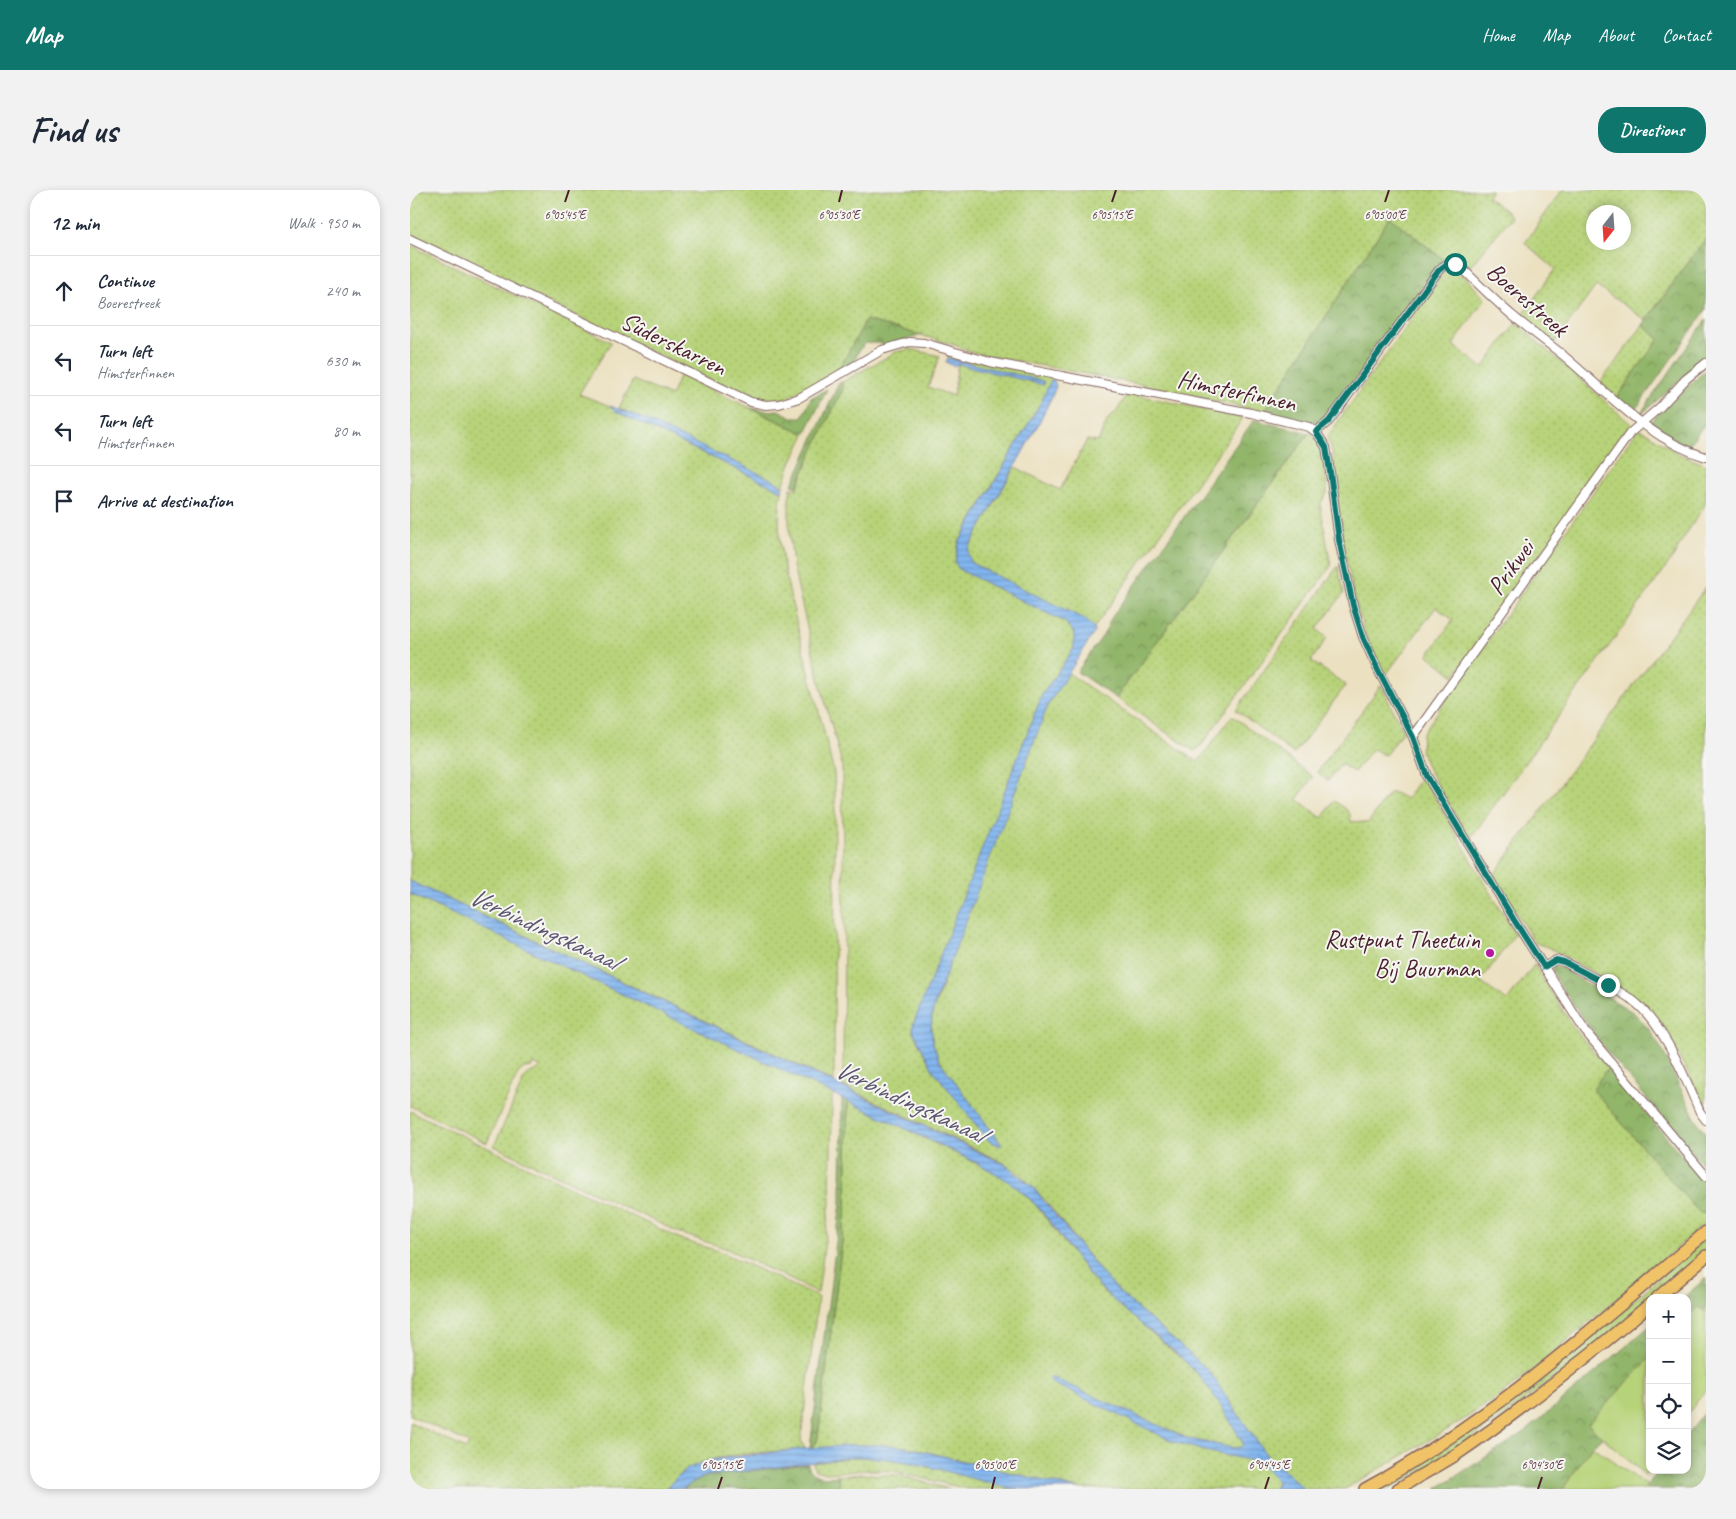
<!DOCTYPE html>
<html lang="en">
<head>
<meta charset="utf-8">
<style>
	:root { --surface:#fff; --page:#f2f2f3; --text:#1f2937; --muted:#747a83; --line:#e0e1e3; --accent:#0f766e }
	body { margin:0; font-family:Caveat,sans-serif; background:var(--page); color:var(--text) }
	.controls { position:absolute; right:15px; bottom:15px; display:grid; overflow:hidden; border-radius:10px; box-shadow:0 2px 8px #0003 }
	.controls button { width:45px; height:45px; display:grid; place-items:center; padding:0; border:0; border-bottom:1px solid var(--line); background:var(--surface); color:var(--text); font:25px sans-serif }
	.compass { position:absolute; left:1176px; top:15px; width:45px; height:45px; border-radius:50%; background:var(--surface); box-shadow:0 2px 8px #0003; rotate:197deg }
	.stop { position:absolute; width:15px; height:15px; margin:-11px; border:4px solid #0f766e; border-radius:50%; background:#fff }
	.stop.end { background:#0f766e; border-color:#fff; box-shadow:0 1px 5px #0008 }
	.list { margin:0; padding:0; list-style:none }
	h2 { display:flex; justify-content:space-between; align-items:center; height:65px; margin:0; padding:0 20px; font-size:21px }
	h2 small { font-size:16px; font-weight:400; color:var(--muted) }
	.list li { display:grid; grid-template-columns:32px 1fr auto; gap:15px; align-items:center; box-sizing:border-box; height:70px; padding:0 20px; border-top:1px solid var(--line) }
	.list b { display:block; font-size:19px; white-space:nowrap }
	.list p { margin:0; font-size:16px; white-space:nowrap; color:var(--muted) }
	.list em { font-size:16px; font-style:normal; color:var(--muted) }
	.icon { flex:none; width:28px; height:28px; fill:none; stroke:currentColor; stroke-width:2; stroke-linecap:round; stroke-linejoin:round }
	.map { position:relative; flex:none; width:1296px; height:1299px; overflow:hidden; border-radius:20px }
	header { display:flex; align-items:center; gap:30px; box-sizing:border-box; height:70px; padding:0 25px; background:var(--accent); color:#fff }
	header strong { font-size:24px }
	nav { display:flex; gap:28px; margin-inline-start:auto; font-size:18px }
	.intro { display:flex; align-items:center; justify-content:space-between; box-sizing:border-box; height:120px; padding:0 30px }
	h1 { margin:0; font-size:35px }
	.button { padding:12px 22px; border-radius:20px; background:var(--accent); color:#fff; font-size:18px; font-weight:700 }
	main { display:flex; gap:30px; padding:0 30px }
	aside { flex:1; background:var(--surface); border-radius:20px; box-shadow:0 2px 8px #0003 }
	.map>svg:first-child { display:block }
	.grass { fill:url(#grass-dots); stroke:#807952; fill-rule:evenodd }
	.forest { fill:url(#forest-crowns); stroke:#6e6a4a }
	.green { fill:#b7d379; stroke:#807952 }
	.water { fill:url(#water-rules); stroke:#666a8d }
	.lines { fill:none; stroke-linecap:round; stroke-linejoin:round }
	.minor-casing { stroke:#82635f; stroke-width:10 }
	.highway-casing { stroke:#82635f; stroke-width:14 }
	.minor { stroke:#fff; stroke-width:8 }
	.highway { stroke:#f1c369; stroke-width:11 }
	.route { stroke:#0f766e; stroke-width:6 }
	.ticks { fill:none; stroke:#4a1f2b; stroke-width:2 }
	.poi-dot { fill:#b5179e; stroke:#f6f6f2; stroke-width:2 }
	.labels { text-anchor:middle; stroke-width:4; stroke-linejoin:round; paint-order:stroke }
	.street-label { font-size:25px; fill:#4a1f2b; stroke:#f6f6f2 }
	.poi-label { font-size:25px; fill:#4a1f2b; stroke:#f6f6f2; text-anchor:end }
	.water-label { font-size:26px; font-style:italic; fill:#5d5470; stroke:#f6f6f2 }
	.ticks-label { font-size:12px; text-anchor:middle; fill:#4a1f2b; stroke:#f6f6f2; stroke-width:4; stroke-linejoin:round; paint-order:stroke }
</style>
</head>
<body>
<header>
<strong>Map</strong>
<nav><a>Home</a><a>Map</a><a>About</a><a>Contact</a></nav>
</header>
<div class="intro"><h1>Find us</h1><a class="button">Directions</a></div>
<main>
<aside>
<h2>12 min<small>Walk · 950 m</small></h2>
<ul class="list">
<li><svg class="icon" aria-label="ahead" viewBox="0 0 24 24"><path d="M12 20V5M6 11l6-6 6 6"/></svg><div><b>Continue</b><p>Boerestreek</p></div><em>240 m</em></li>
<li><svg class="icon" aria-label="left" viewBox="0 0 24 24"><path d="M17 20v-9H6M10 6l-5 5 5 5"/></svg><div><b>Turn left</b><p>Himsterfinnen</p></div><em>630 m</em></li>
<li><svg class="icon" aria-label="left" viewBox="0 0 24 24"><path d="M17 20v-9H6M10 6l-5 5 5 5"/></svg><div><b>Turn left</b><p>Himsterfinnen</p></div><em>80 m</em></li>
<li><svg class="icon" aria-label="arrive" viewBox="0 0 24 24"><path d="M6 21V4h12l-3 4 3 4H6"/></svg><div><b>Arrive at destination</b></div></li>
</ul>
</aside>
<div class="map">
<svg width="1296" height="1299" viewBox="0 0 1296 1299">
	<defs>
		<pattern id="grass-dots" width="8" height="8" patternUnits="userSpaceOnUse" patternTransform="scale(1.25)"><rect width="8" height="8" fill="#b7d379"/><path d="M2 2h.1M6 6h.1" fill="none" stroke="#9fb569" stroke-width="1.8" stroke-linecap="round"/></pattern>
		<pattern id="forest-crowns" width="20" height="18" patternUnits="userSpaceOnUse" patternTransform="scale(1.25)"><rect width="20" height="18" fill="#91b569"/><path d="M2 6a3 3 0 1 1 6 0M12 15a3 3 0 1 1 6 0" fill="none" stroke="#789357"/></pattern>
		<pattern id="water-rules" width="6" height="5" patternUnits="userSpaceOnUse" patternTransform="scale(1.25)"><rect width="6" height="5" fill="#81b5ef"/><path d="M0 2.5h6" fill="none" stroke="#6c93c2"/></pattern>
	</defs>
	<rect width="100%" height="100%" fill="#f6f6f2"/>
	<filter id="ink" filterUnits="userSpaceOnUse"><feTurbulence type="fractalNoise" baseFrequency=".02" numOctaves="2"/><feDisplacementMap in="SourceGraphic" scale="10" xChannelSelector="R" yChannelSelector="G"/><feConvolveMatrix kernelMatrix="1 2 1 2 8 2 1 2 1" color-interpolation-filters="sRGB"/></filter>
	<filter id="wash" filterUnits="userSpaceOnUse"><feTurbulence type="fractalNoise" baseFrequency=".0096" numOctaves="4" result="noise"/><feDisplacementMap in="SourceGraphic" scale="20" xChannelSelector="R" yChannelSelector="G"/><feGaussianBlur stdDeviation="1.12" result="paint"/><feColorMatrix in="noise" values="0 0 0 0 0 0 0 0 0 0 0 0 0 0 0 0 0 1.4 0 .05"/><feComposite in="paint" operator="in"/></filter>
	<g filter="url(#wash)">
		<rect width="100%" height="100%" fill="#ebe0c0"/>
		<g class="grass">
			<path d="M7,0H1082L1077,7L1096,21L1101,27L1057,80L1044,71L1034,70L980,27L854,222L739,196L565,163L542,154L456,130L428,181L379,207L351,212L338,208L0,46V14Z"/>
			<path d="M1152,0H1296V48L1236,130L1186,96L1145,152L1111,127L1145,79L1115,53ZM1184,22H1214V52H1184Z"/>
			<path d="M0,55L201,152L169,204L200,216L205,221L372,301C364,341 375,383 384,422C396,476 412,529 424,583L425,605L424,892L0,691Z"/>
			<path d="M1041,80L1054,86L1075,109L1043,155L1073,178L1106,133L1222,235L1044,486L1018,465L1043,430L1026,417L975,486L954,441L944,407L929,334L923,266L921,257L917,247L1034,83Z"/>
			<path d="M1233,135L1249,149L1206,208L1190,193Z"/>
			<path d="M500,159L530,166L518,197L543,206L548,173L633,194V192L538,168V164L642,187L639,198L630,214L549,352L545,372L551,380L655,432C664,440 666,447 664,458L632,505L512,814L505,829L503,842L523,880L592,955L529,870L523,853L521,838L522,824L549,747L638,515L658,483L788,572L822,526L824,527L903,587L887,609L912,628L924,611C931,616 943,621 940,631L958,633L979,603H985L996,609L1012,586L1105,744L1070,792L1097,811L1124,775L1163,837L1198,878L1184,897L1296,1024V1033L1126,1177L1091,1205L1045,1235L935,1299H894L854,1262L799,1181L711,1104L695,1087L635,1010L610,984L594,973L561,957L433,896L434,743L432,574L410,493L383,376L379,333V309L381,298L387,299L399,269L433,198L432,192L486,162Z"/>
			<path d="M270,185L395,244L381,273L373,296L209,218L223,190L261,206Z"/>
			<path d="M718,203L833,228L684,438L672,428L561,373L558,363L559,358L605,277L650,300L677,250L688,252L698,229L707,221Z"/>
			<path d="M1228,239L1236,242L1269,264L1296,275V313L1271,352L1264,366L1060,649L1017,577L1011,560L1012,544Z"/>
			<path d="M899,243L903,245L913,257L915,267L917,303L910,314L921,376L790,557L784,561L706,508Z"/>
			<path d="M928,376L934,403L907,439L917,448L901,471L936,495L884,564L826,520Z"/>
			<path d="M1296,397V917L1260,850L1250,832L1240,821L1218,803L1185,783L1140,758L1125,753L1083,686Z"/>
			<path d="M971,495L993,541L976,564L973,565L964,559L962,560L944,582L931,574L918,591L907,582Z"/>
			<path d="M0,704L424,904L422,907L420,1013L408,1103L315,1058L272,1044L84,956L116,885L129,879L131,877L123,874L122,877L114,878L108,883L77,953L0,916Z"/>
			<path d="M438,911L582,981L598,990L625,1014L679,1085L694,1102L780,1176L804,1203L832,1251L833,1255L831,1257L824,1258L779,1249L642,1188L764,1252L843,1271L851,1274L867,1291L865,1298L862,1299H667L496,1257L473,1255L400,1258L407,1252L408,1247L436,1019Z"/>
			<path d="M0,921L275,1051L309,1061L408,1107L391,1250L395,1259C365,1262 318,1263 290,1273C277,1278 264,1288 256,1299H0V1232L56,1259L59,1253L0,1225Z"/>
			<path d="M1296,1048V1061L1172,1166L1090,1229L1042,1262L981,1299H966C1008,1274 1050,1250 1089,1221C1161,1167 1228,1106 1296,1048Z"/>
			<path d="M444,1267C499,1266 554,1286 607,1299H557L483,1281L460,1280L416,1283L405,1280L403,1273Z"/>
			<path d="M452,1284L487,1285L540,1299H430L428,1286Z"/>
		</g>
		<g class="forest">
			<path d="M980,27L1034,70L1025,79L921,223C915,229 912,232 904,232L854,222Z"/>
			<path d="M1296,48V120L1223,223L1206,208L1249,149L1233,135Z"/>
			<path d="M456,130L511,145L476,156L469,153H456L449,160L444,172L428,181Z"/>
			<path d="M1296,130V167L1228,227Z"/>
			<path d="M1296,180V232L1278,257L1245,237L1242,234V230Z"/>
			<path d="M432,192L433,198L430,205L399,269L387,297L382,295L429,193Z"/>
			<path d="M417,199L395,244L340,218L358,221L368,220L382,227H392L401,208Z"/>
			<path d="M844,230L899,243L706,508L667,482L694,444L702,427Z"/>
			<path d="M1144,776L1151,778L1224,823L1239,839L1252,860L1286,930L1296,943V979L1191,854L1145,788L1142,780Z"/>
			<path d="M1198,878L1296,994V1024L1290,1023L1284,1017L1184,901V897Z"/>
			<path d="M432,909L438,911L436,1019L408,1247L407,1252L400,1258L431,1013Z"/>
			<path d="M1296,1088V1124L1277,1128V1108H1273Z"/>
			<path d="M1240,1136V1168L1178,1234L1192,1247L1182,1256L1153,1299H1026L1115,1242Z"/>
			<path d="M1296,1221V1283L1285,1299H1235L1249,1280H1277V1245Z"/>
			<path d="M398,1274C401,1289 416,1287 428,1286L430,1299H273L286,1290L298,1286Z"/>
		</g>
		<g class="green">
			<path d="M1288,1117L1296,1123V1199L1277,1225V1128Z"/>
			<path d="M1240,1168V1278L1235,1285L1178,1234Z"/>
			<path d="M1182,1256L1237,1296L1235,1299H1153Z"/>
		</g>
		<g class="water">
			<path d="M538,168L633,191L634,195L548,174L543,176L536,172Z"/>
			<path d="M641,190H644L646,196L644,202L628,235L559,358L558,363L561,373L672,428L684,438V443L638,515L526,810L522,824L521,838L523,853L529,870L592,955L591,956L579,951L523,880L503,841V835L632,505L664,458V443L655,432L550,380L545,373L549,353L630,214Z"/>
			<path d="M200,216L225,225L361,289L373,296L372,301L205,221Z"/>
			<path d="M0,691L594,974L621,995L695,1087L711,1104L799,1181L854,1262L894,1299H862L867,1295V1291L851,1274L843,1271L795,1261L764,1252L640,1192L641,1187L779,1249L824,1258L831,1257L833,1255L832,1251C816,1225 802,1198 780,1176C754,1150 722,1129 695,1102C668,1075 650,1041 624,1013C597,985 562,971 528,954L0,704Z"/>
			<path d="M445,1255H473L496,1257L667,1299C648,1299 623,1299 605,1299C551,1288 500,1266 444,1267L298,1286L286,1290L273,1299H256L267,1287L277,1279L300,1270L400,1258Z"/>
		</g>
	</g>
	<g filter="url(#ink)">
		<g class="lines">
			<defs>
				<g id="minor">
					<path d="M0,49L341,212L356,215L369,214L389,208L472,160L499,152L514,153L580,172L841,223L899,237L906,242L916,257L920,282L929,350L943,415L953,447L968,480L1003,547L1017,586L1104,730L1175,841L1296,986"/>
					<path d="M906,242L919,231L931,215L1029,80C1037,72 1044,71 1053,79C1069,95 1085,111 1103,126C1120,140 1137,152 1154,166C1198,203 1239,250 1296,267"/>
					<path d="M1003,547L1220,243L1250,217L1276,189L1296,173"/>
					<path d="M1134,777L1146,770L1154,772C1177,784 1200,795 1221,809C1254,833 1274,886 1290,922L1296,930"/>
				</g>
				<g id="highway">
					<path d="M1247,1108L1296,1066"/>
					<path d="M955,1299C1081,1231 1188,1134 1296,1042"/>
					<path d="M988,1299C1007,1287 1028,1276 1047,1264C1114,1218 1178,1167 1240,1114"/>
				</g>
			</defs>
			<use href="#minor" class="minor-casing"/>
			<use href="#highway" class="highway-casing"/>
			<use href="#minor" class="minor"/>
			<use href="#highway" class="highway"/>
		</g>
	</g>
	<g class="lines" filter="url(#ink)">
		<path class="route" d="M1045,74H1037L1029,80L919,231L906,242L916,257L920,282L929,350L943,415L953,447L968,480L1003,547L1017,586L1104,730L1134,777L1146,770L1154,772L1198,795"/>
	</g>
	<path class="ticks" d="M155,12L159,0M429,12L432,0M702,12L706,0M975,12L979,0M308,1299L312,1287M582,1299L585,1287M855,1299L859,1287M1128,1299L1132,1287"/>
	<circle class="poi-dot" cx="1080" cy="763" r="5"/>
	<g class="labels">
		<g class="street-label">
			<text transform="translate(1118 109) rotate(41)" y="9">Boerestreek</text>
			<text transform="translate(264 153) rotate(26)" y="9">Sûderskarren</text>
			<text transform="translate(827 200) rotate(12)" y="9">Himsterfinnen</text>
			<text transform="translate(1100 377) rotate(-54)" y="9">Prikwei</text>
		</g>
		<g class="poi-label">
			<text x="1070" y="758">Rustpunt Theetuin<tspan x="1070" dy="29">Bij Buurman</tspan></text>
		</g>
		<g class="water-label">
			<text transform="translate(134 738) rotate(25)" y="9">Verbindingskanaal</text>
			<text transform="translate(500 911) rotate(25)" y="9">Verbindingskanaal</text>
		</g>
	</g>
	<g class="ticks-label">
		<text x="155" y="29">6°05'45"E</text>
		<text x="429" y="29">6°05'30"E</text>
		<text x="702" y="29">6°05'15"E</text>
		<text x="975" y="29">6°05'00"E</text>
		<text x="312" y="1279">6°05'15"E</text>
		<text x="585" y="1279">6°05'00"E</text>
		<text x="859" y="1279">6°04'45"E</text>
		<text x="1132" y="1279">6°04'30"E</text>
	</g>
</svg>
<div class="controls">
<button>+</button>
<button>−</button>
<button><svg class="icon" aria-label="locate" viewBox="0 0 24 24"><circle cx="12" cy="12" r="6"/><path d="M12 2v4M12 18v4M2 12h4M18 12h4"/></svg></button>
<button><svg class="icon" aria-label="layers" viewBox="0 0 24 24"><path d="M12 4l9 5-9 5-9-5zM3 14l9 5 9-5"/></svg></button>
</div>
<svg class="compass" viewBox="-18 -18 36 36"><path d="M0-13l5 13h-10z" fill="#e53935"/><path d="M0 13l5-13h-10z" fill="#747a83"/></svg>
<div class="stop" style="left:1045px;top:74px"></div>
<div class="stop end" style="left:1198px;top:795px"></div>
</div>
</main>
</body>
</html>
